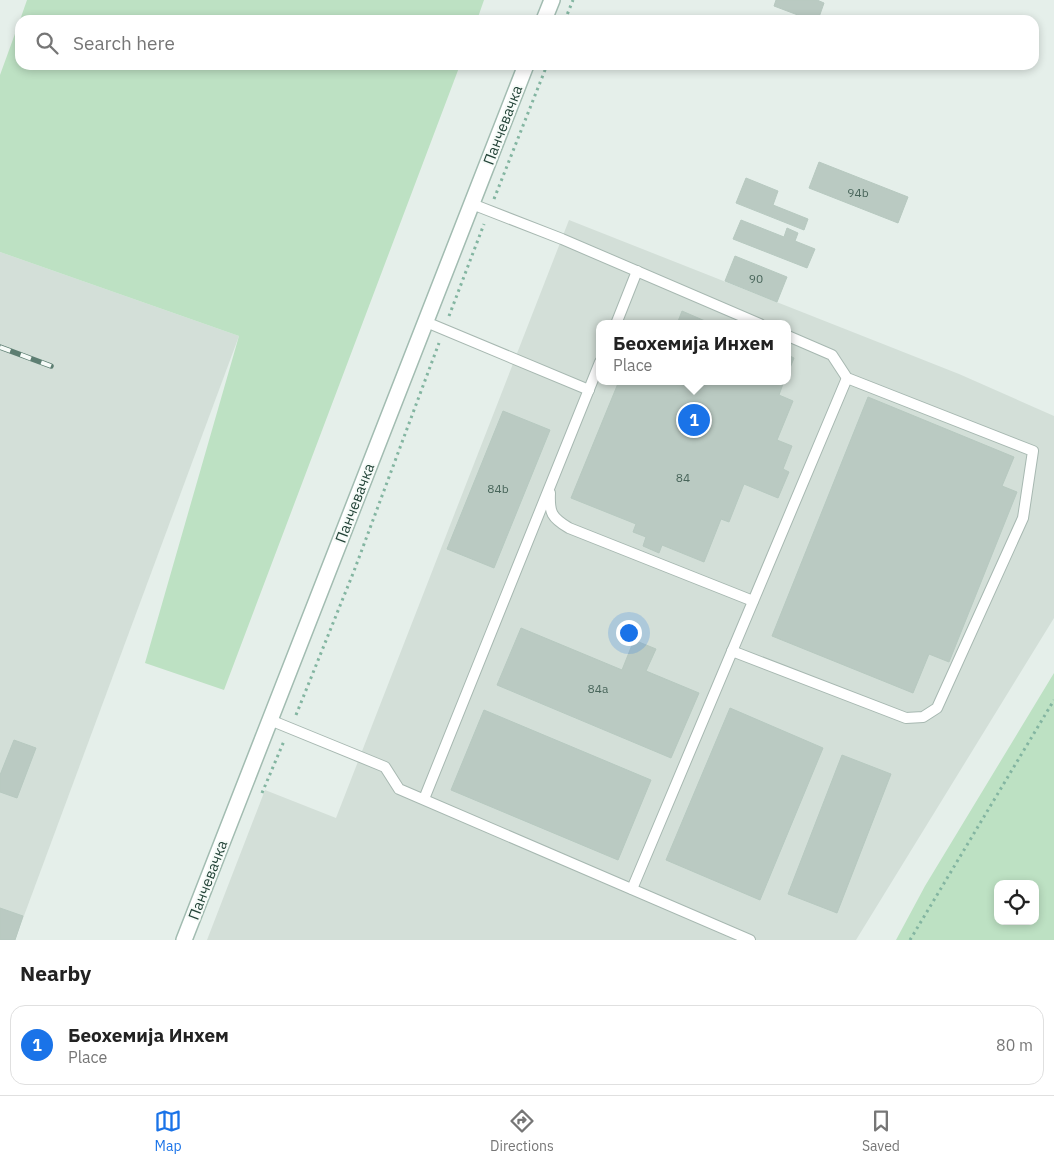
<!DOCTYPE html>
<html lang="en">
<head>
<meta charset="utf-8">
<style>
	:root { --surface:#fff; --page:#f6f6f6; --text:#222; --muted:#767676; --line:#e0e0e0; --accent:#1a73e8 }
	body { margin:0; font-family:"IBM Plex Sans",sans-serif; background:var(--page); color:var(--text) }
	.controls { position:absolute; right:15px; bottom:15px; display:grid; overflow:hidden; border-radius:10px; box-shadow:0 2px 8px #0003 }
	.controls button { width:45px; height:45px; display:grid; place-items:center; padding:0; border:0; border-bottom:1px solid var(--line); background:var(--surface); color:var(--text); font:25px sans-serif }
	.you { position:absolute; left:628px; top:632px; width:18px; height:18px; margin:-12px; border:4px solid #fff; border-radius:50%; background:#1a73e8; box-shadow:0 0 0 8px #1a73e833 }
	.badge { display:grid; place-items:center; width:32px; height:32px; border-radius:50%; background:var(--accent); color:#fff; font-size:16px; font-weight:700 }
	.pin { position:absolute; translate:-50% -50%; border:2px solid #fff; box-shadow:0 1px 5px #0006 }
	.popup { position:absolute; left:596px; top:320px; width:195px; height:65px; box-sizing:border-box; display:grid; place-content:center; border-radius:10px; background:var(--surface); filter:drop-shadow(0 1px 4px #0005); font-size:16px; white-space:nowrap; color:var(--muted) }
	.popup b { font-size:19px; color:var(--text) }
	.popup::after { content:''; position:absolute; left:50%; top:100%; margin-left:-10px; border:10px solid transparent; border-top-color:var(--surface) }
	.list { margin:0; padding:0; list-style:none }
	h2 { display:flex; justify-content:space-between; align-items:center; height:65px; margin:0; padding:0 20px; font-size:21px }
	h2 small { font-size:16px; font-weight:400; color:var(--muted) }
	.list li { display:grid; grid-template-columns:32px 1fr auto; gap:15px; align-items:center; box-sizing:border-box; height:80px; margin:0 10px 10px; padding:0 10px; border:1px solid var(--line); border-radius:15px }
	.list b { display:block; font-size:19px; white-space:nowrap }
	.list p { margin:0; font-size:16px; white-space:nowrap; color:var(--muted) }
	.list em { font-size:16px; font-style:normal; color:var(--muted) }
	.icon { flex:none; width:28px; height:28px; fill:none; stroke:currentColor; stroke-width:2; stroke-linecap:round; stroke-linejoin:round }
	.map { position:relative; flex:none; width:1054px; height:940px; overflow:hidden }
	.search { position:absolute; background:var(--surface); box-shadow:0 2px 8px #0003; left:15px; right:15px; top:15px; height:55px; display:flex; align-items:center; gap:12px; box-sizing:border-box; padding:0 18px; border-radius:15px; color:var(--muted); font-size:19px }
	.sheet { height:155px; background:var(--surface) }
	nav { display:flex; justify-content:space-around; align-items:center; box-sizing:border-box; height:70px; border-top:1px solid var(--line); background:var(--surface); font-size:14px; color:var(--muted) }
	nav a { display:grid; justify-items:center; gap:2px }
	nav .on { color:var(--accent) }
	.map>svg:first-child { display:block }
	.built { fill:#d3dfd8; fill-rule:evenodd }
	.green { fill:#bde1c3; fill-rule:evenodd }
	.building { fill:#bacac2; stroke:#b7c9c0 }
	.lines { fill:none; stroke-linecap:round; stroke-linejoin:round }
	.lane-casing { stroke:#a7b8b1; stroke-width:12 }
	.secondary-casing { stroke:#a2bcb1; stroke-width:18 }
	.path { stroke:#83b5a1; stroke-width:3; stroke-dasharray:2.5 4; stroke-linecap:butt }
	.lane { stroke:#fff; stroke-width:10 }
	.secondary { stroke:#fff; stroke-width:15 }
	.rail-casing { stroke:#5d7e72; stroke-width:5.5 }
	.rail { stroke:#f6fbf8; stroke-width:4; stroke-dasharray:11; stroke-linecap:butt }
	.labels { text-anchor:middle; stroke-width:4; stroke-linejoin:round; paint-order:stroke }
	.number-label { font-size:12px; fill:#48655a }
	.street-label { font-size:15px; fill:#224337; stroke:#f6fbf8 }
</style>
</head>
<body>
<div class="map">
<svg width="1054" height="940" viewBox="0 0 1054 940">
	<rect width="100%" height="100%" fill="#e5efea"/>
	<g class="built">
		<path d="M569,220L959,374L1054,416V618L856,940H207L265,790L336,818ZM600,324H788V381H600Z"/>
		<path d="M0,252L239,336L15,940H0Z"/>
	</g>
	<g class="green">
		<path d="M27,0H484L477,20H20Z"/>
		<path d="M20,20V65H460L224,690L145,663L239,336L0,252V75Z"/>
		<path d="M1054,673V940H896L925,886ZM998,884H1035V921H998Z"/>
	</g>
	<g class="building">
		<path d="M776,0H817L824,3L818,20H811L774,6Z"/>
		<path d="M819,162L908,197L898,223L809,188Z"/>
		<path d="M746,178L778,191L773,205L808,219L804,230L736,203Z"/>
		<path d="M741,220L784,237L787,228L798,233L795,241L815,249L807,268L733,239Z"/>
		<path d="M735,256L787,277L777,302L725,281Z"/>
		<path d="M682,311L712,324H677Z"/>
		<path d="M788,355L794,358L788,373Z"/>
		<path d="M619,381H784L779,395L793,401L777,440L792,446L783,469L789,472L778,498L744,484L729,522L721,519L704,562L662,545L659,553L643,546L646,537L633,532L636,524L571,498Z"/>
		<path d="M868,397L1014,457L1002,486L1017,492L949,662L929,654L913,693L772,636Z"/>
		<path d="M503,411L550,430L494,568L447,549Z"/>
		<path d="M521,628L622,670L634,640L656,649L646,671L699,693L671,758L497,685Z"/>
		<path d="M730,708L823,748L760,900L666,860Z"/>
		<path d="M484,710L651,780L618,860L451,790Z"/>
		<path d="M14,740L36,748L17,798L0,792V775Z"/>
		<path d="M842,755L891,774L837,913L788,894Z"/>
		<path d="M0,908L23,916L15,940H0Z"/>
	</g>
	<g class="lines">
		<defs>
			<g id="lane">
				<path d="M472,204L562,239L760,324"/>
				<path d="M426,322L589,390"/>
				<path d="M616,324L637,271"/>
				<path d="M550,493C549,513 552,518 569,528L753,601"/>
				<path d="M732,651L906,718L923,717L937,708L1023,518L1033,451L847,378L832,355L788,336"/>
				<path d="M270,720L385,767L399,789L750,940"/>
				<path d="M424,799L600,362"/>
				<path d="M632,889L847,378"/>
			</g>
			<g id="secondary">
				<path d="M544,20L552,0"/>
				<path d="M184,940L526,65"/>
			</g>
		</defs>
		<use href="#lane" class="lane-casing"/>
		<use href="#secondary" class="secondary-casing"/>
		<g class="path">
			<path d="M565,20L573,0"/>
			<path d="M494,199L547,65"/>
			<path d="M449,316L484,224"/>
			<path d="M296,715L354,571L439,343"/>
			<path d="M262,793L284,741"/>
			<path d="M910,940L1054,700"/>
		</g>
		<use href="#lane" class="lane"/>
		<use href="#secondary" class="secondary"/>
		<defs>
			<path id="rail" d="M0,347L51,366"/>
		</defs>
		<use href="#rail" class="rail-casing"/>
		<use href="#rail" class="rail"/>
	</g>
	<g class="labels">
		<g class="number-label">
			<text x="858" y="197">94b</text>
			<text x="756" y="283">90</text>
			<text x="683" y="482">84</text>
			<text x="498" y="493">84b</text>
			<text x="598" y="693">84a</text>
		</g>
		<g class="street-label">
			<text transform="translate(503 125) rotate(-69)" y="5">Панчевачка</text>
			<text transform="translate(355 503) rotate(-69)" y="5">Панчевачка</text>
			<text transform="translate(208 880) rotate(-69)" y="5">Панчевачка</text>
		</g>
	</g>
</svg>
<div class="controls">
<button><svg class="icon" aria-label="locate" viewBox="0 0 24 24"><circle cx="12" cy="12" r="6"/><path d="M12 2v4M12 18v4M2 12h4M18 12h4"/></svg></button>
</div>
<div class="you"></div>
<div class="pin badge" style="left:694px;top:420px">1</div>
<div class="popup"><b>Беохемија Инхем</b>Place</div>
<div class="search"><svg class="icon" aria-label="search" viewBox="0 0 24 24"><circle cx="10" cy="10" r="6"/><path d="M15 15l6 6"/></svg>Search here</div>
</div>
<section class="sheet">
<h2>Nearby<small></small></h2>
<ul class="list">
<li><span class="badge">1</span><div><b>Беохемија Инхем</b><p>Place</p></div><em>80 m</em></li>
</ul>
</section>
<nav>
<a class="on"><svg class="icon" aria-label="map" viewBox="0 0 24 24"><path d="M3 6l6-2 6 2 6-2v14l-6 2-6-2-6 2zM9 4v14M15 6v14"/></svg>Map</a>
<a><svg class="icon" aria-label="directions" viewBox="0 0 24 24"><path d="M12 3l9 9-9 9-9-9zM9 14v-3h6M13 9l2 2-2 2"/></svg>Directions</a>
<a><svg class="icon" aria-label="saved" viewBox="0 0 24 24"><path d="M7 4h10v16l-5-4-5 4z"/></svg>Saved</a>
</nav>
</body>
</html>
